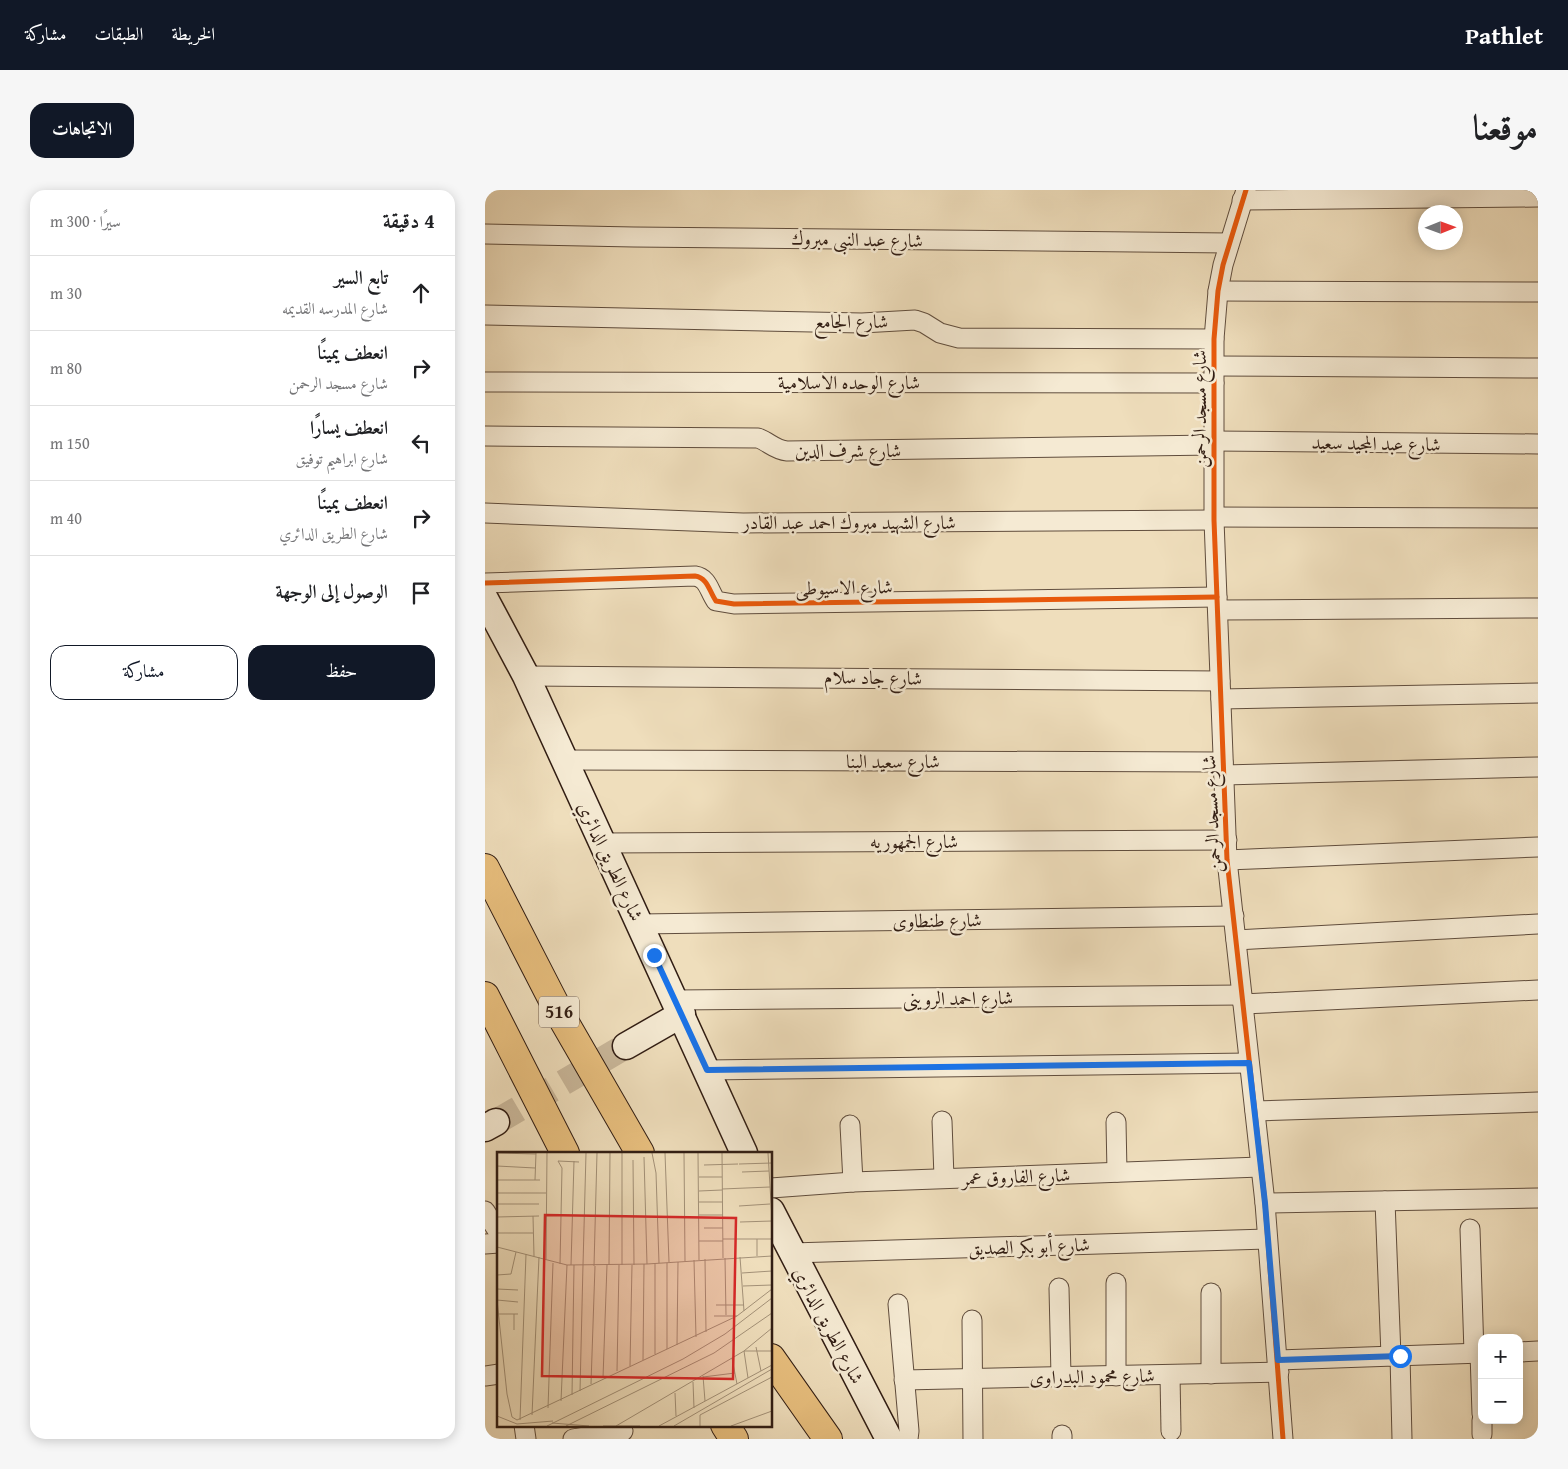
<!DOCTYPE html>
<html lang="ar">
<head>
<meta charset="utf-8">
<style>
	:root { --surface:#fff; --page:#f6f6f6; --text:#202124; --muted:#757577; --line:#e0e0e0; --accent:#111827 }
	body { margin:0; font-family:"Gentium Book Plus",Amiri,serif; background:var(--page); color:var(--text); direction:rtl }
	.controls { position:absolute; right:15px; bottom:15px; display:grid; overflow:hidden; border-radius:10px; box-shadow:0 2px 12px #0003 }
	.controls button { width:45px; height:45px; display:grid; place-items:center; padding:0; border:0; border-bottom:1px solid var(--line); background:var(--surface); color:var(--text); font:25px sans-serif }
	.compass { position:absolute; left:933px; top:15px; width:45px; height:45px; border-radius:50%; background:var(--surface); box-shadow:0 2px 12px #0003; rotate:89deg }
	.stop { position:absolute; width:15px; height:15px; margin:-11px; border:4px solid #1a73e8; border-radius:50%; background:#fff }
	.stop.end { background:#1a73e8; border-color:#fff; box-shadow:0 1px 5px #0008 }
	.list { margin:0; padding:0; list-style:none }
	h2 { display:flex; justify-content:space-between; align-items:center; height:65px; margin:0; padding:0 20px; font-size:21px }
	h2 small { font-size:16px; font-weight:400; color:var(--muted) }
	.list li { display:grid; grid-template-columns:32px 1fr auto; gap:15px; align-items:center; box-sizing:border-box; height:75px; padding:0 20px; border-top:1px solid var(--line) }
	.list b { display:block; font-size:19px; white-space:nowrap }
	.list p { margin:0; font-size:16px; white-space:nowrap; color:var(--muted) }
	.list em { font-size:16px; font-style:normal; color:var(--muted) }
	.actions { display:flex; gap:10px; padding:15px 20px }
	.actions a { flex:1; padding:11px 0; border:1px solid var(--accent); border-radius:15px; text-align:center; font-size:18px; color:var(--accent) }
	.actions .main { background:var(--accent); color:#fff }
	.icon { flex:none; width:28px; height:28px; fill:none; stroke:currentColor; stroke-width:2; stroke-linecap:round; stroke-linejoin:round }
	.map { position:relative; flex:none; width:1053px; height:1249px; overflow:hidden; direction:ltr; border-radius:15px }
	header { display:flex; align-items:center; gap:30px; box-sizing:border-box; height:70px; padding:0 25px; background:var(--accent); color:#fff }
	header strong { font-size:24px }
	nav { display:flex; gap:28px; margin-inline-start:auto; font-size:18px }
	.intro { display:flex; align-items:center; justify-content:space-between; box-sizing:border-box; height:120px; padding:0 30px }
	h1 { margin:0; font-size:35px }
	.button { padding:12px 22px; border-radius:15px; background:var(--accent); color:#fff; font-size:18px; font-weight:700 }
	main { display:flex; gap:30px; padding:0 30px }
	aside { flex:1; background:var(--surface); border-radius:15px; box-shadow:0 2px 12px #0003 }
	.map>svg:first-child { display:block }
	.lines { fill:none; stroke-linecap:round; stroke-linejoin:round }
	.secondary-tunnel { stroke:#c9b79a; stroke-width:26; stroke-dasharray:26 13; stroke-linecap:butt }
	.street-casing { stroke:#604d3d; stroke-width:21 }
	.secondary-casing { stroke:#311d13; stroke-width:29 }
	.highway-casing { stroke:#311d13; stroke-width:30 }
	.street { stroke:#f5ead3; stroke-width:19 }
	.secondary { stroke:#f5ead3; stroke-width:26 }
	.highway { stroke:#e8bf7e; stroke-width:28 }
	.cycleway-casing { stroke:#f5ead3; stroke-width:8 }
	.cycleway { stroke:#e8590c; stroke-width:5 }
	.route { stroke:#1a73e8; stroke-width:6 }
	.labels { text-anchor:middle; stroke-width:5; stroke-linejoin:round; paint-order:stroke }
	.shield { fill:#f5ead3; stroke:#6c5a4d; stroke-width:1 }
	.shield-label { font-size:18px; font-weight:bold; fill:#311d13 }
	.street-label { font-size:19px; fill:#311d13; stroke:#f5ead3 }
	.inset-road { fill:none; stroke:#a39178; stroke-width:1 }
	.view { fill:#d62828; fill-opacity:0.15; stroke:#d62828; stroke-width:2.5 }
	.inset-edge { fill:none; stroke:#311d13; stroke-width:2.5 }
</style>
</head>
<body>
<header>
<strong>Pathlet</strong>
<nav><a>الخريطة</a><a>الطبقات</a><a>مشاركة</a></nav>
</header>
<div class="intro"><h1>موقعنا</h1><a class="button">الاتجاهات</a></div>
<main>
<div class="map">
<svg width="1053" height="1249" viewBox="0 0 1053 1249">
	<rect width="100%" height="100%" fill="#efdebc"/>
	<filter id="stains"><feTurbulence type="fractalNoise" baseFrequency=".004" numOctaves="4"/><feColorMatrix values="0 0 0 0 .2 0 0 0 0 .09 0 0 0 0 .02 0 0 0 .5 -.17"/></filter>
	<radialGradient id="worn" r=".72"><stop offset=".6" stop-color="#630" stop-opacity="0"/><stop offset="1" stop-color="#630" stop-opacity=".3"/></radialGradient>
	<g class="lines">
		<path class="secondary-tunnel" d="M11,932L141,856"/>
		<defs>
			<g id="street">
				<path d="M761,0L738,75L733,101L729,149V330L742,670L780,1013L798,1249"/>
				<path d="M757,10L1053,7"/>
				<path d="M0,44L149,47L744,53"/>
				<path d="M733,101L1053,102"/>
				<path d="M0,125L377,133L430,130L439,133L455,143L474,148L729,149"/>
				<path d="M729,176L1053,178"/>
				<path d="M0,192L729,193"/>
				<path d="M0,246L273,248C284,252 290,260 302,261L729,255"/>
				<path d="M729,251L1053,254"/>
				<path d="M0,323L258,333L729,330"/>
				<path d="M729,327L1053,328"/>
				<path d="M0,393L210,386C223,388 224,401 231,411L249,414L732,407"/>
				<path d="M733,420L1053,418"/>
				<path d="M41,486L735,491"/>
				<path d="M736,509L1053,503"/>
				<path d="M78,570L738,572"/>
				<path d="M739,585L1053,577"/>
				<path d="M117,653L742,650"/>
				<path d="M742,670L1053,657"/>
				<path d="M155,734L749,726"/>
				<path d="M751,750L1053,734"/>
				<path d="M190,810L757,805"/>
				<path d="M758,814L1053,800"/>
				<path d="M222,880L764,873"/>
				<path d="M770,921L1053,912"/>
				<path d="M457,931L459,988"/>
				<path d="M631,932L632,982"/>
				<path d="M365,935L368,992"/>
				<path d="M286,998L368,992L775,977"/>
				<path d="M900,1011L906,1166"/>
				<path d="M780,1013L1053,1008"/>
				<path d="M0,1021L14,1043"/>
				<path d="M985,1039L989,1163"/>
				<path d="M0,1054L14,1053"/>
				<path d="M307,1063L782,1049"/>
				<path d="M631,1093V1186"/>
				<path d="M574,1098L576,1186"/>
				<path d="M413,1114L424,1241L423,1249"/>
				<path d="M487,1130L488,1249"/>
				<path d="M1034,1162L1053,1161"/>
				<path d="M995,1163L997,1224"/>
				<path d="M915,1166L917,1249"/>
				<path d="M793,1170L997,1163"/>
				<path d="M726,1184V1103"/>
				<path d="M685,1185L686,1241"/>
				<path d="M0,1186L14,1184"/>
				<path d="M419,1190L794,1182"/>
				<path d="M997,1230V1244"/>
				<path d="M39,1235L41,1249"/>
				<path d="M577,1245V1249"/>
				<path d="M88,1249L138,1241"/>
			</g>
			<g id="secondary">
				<path d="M0,409L41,486L259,963"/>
				<path d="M141,856L197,824"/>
				<path d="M0,938L11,932"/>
				<path d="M286,1021L404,1249"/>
			</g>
			<g id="highway">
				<path d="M0,678L76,826L155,963"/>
				<path d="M0,806L80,963"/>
				<path d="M286,1168L343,1249"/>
				<path d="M240,1235L249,1249"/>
			</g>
		</defs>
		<use href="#street" class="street-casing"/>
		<use href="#secondary" class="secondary-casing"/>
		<use href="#highway" class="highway-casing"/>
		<use href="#street" class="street"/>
		<use href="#secondary" class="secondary"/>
		<use href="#highway" class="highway"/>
		<defs>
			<g id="cycleway">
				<path d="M761,0L738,75L733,101L729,149V330L742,670L780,1013L798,1249"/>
				<path d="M0,393L210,386C223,388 224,401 231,411L249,414L732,407"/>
			</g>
		</defs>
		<use href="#cycleway" class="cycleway-casing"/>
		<use href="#cycleway" class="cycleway"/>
	</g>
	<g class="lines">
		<path class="route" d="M169,765L222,880L764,873L780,1013L793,1170L915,1166"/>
	</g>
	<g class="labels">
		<rect class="shield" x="54" y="806.5" width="40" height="31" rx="4"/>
		<g class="shield-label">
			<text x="74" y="828">516</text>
		</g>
		<g class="street-label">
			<text transform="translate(372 49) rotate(1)" y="7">شارع عبد النبى مبروك</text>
			<text x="366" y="138">شارع الجامع</text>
			<text x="364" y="199">شارع الوحده الاسلامية</text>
			<text transform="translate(714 219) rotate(-90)" y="7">شارع مسجد الرحمن</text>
			<text transform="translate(891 253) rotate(1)" y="7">شارع عبد المجيد سعيد</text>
			<text x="363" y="267">شارع شرف الدين</text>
			<text x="364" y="339">شارع الشهيد مبروك احمد عبد القادر</text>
			<text transform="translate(359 397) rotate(-1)" y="7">شارع الاسيوطى</text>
			<text transform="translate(388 487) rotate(1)" y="7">شارع جاد سلام</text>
			<text x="408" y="578">شارع سعيد البنا</text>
			<text transform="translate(726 624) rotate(-93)" y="7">شارع مسجد الرحمن</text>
			<text x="429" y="658">شارع الجمهوريه</text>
			<text transform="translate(126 671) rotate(65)" y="7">شارع الطريق الدائري</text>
			<text transform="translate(452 730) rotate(-1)" y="7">شارع طنطاوى</text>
			<text transform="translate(473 808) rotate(-1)" y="7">شارع احمد الروينى</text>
			<text transform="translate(531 986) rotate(-2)" y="7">شارع الفاروق عمر</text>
			<text transform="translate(544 1056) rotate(-2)" y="7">شارع أبو بكر الصديق</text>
			<text transform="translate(344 1135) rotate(62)" y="7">شارع الطريق الدائري</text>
			<text transform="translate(607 1186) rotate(-1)" y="7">شارع محمود البدراوى</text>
		</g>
	</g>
	<g transform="translate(12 962)">
		<rect width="275" height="275" fill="#efdebc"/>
		<path class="inset-road" d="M0,1L39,2M125,1V113M155,1L159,21L162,111M168,1L172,110M187,1L188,109M201,1L202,108M225,1L226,106M271,1L275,67M147,5L150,112M136,8L137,113M61,9L65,16L63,112M61,9L82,10M242,12L275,11M207,13L241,12M0,14L38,16M245,20L272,19M202,25H225M0,28H43M38,28L39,1M225,37L273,35M202,39L225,38M0,41H49M202,50H226M0,52H42M242,54L273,52M202,63H226M36,64L37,104M0,65L42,64M243,70L275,69M207,76H226M0,81H36M226,87H275M260,87V104M202,89H226M0,95L70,113L150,112L275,104M243,105L247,159M228,106L229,163M208,107L209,180M49,108L50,1M197,108L199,185M74,113L77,9M86,113L89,1M112,113L113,1M97,114L100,1M245,121L275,119M0,123L14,122L19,100M246,134L275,133M0,137L21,138M0,148L10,242L15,265L20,268L240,164L275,137M0,148L21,150M219,153H247M1,162H21M17,162V178M217,164H240M180,193L181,110M259,195L264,219M170,197V111M158,202V112M235,206L240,232M146,208L147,112M133,214L135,113M120,219L122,113M206,224L208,249M206,225L238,221M106,226L110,113M251,226L247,199H275M196,230L197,256M94,232L98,114M83,239L86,113M178,241L179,264M75,243L77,113M64,249L70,113M51,256L56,111M35,263L42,105M0,264L20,272L56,269M23,268L29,102M55,271L92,274M50,274L186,207L228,182L275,146M69,274L217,201L275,161M106,274H143M119,274L247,199L275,176M162,274L275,213M177,274L275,217M203,274V263L275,225M234,274L275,259"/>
		<path class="view" d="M48,63L239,66L236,227L45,224Z"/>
		<rect width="275" height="275" class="inset-edge"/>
	</g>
	<rect width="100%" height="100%" filter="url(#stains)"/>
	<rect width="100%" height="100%" fill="url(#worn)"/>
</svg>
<div class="controls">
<button>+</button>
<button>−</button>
</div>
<svg class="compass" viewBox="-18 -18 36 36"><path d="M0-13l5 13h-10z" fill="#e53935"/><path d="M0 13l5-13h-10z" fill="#757577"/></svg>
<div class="stop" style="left:915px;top:1166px"></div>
<div class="stop end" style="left:169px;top:765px"></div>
</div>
<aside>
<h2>4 دقيقة<small>سيرًا · 300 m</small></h2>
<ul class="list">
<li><svg class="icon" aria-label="ahead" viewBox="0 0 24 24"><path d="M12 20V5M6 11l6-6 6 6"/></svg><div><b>تابع السير</b><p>شارع المدرسه القديمه</p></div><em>30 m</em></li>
<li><svg class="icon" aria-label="right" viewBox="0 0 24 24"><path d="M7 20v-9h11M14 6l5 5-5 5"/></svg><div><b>انعطف يمينًا</b><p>شارع مسجد الرحمن</p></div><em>80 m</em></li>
<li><svg class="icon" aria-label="left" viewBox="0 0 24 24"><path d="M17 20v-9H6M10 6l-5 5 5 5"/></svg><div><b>انعطف يسارًا</b><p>شارع ابراهيم توفيق</p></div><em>150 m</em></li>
<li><svg class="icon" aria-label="right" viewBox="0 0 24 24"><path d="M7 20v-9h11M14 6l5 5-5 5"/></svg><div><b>انعطف يمينًا</b><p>شارع الطريق الدائري</p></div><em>40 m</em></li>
<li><svg class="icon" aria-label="arrive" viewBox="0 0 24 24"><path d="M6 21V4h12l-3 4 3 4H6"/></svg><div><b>الوصول إلى الوجهة</b></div></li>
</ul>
<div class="actions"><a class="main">حفظ</a><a>مشاركة</a></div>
</aside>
</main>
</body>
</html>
